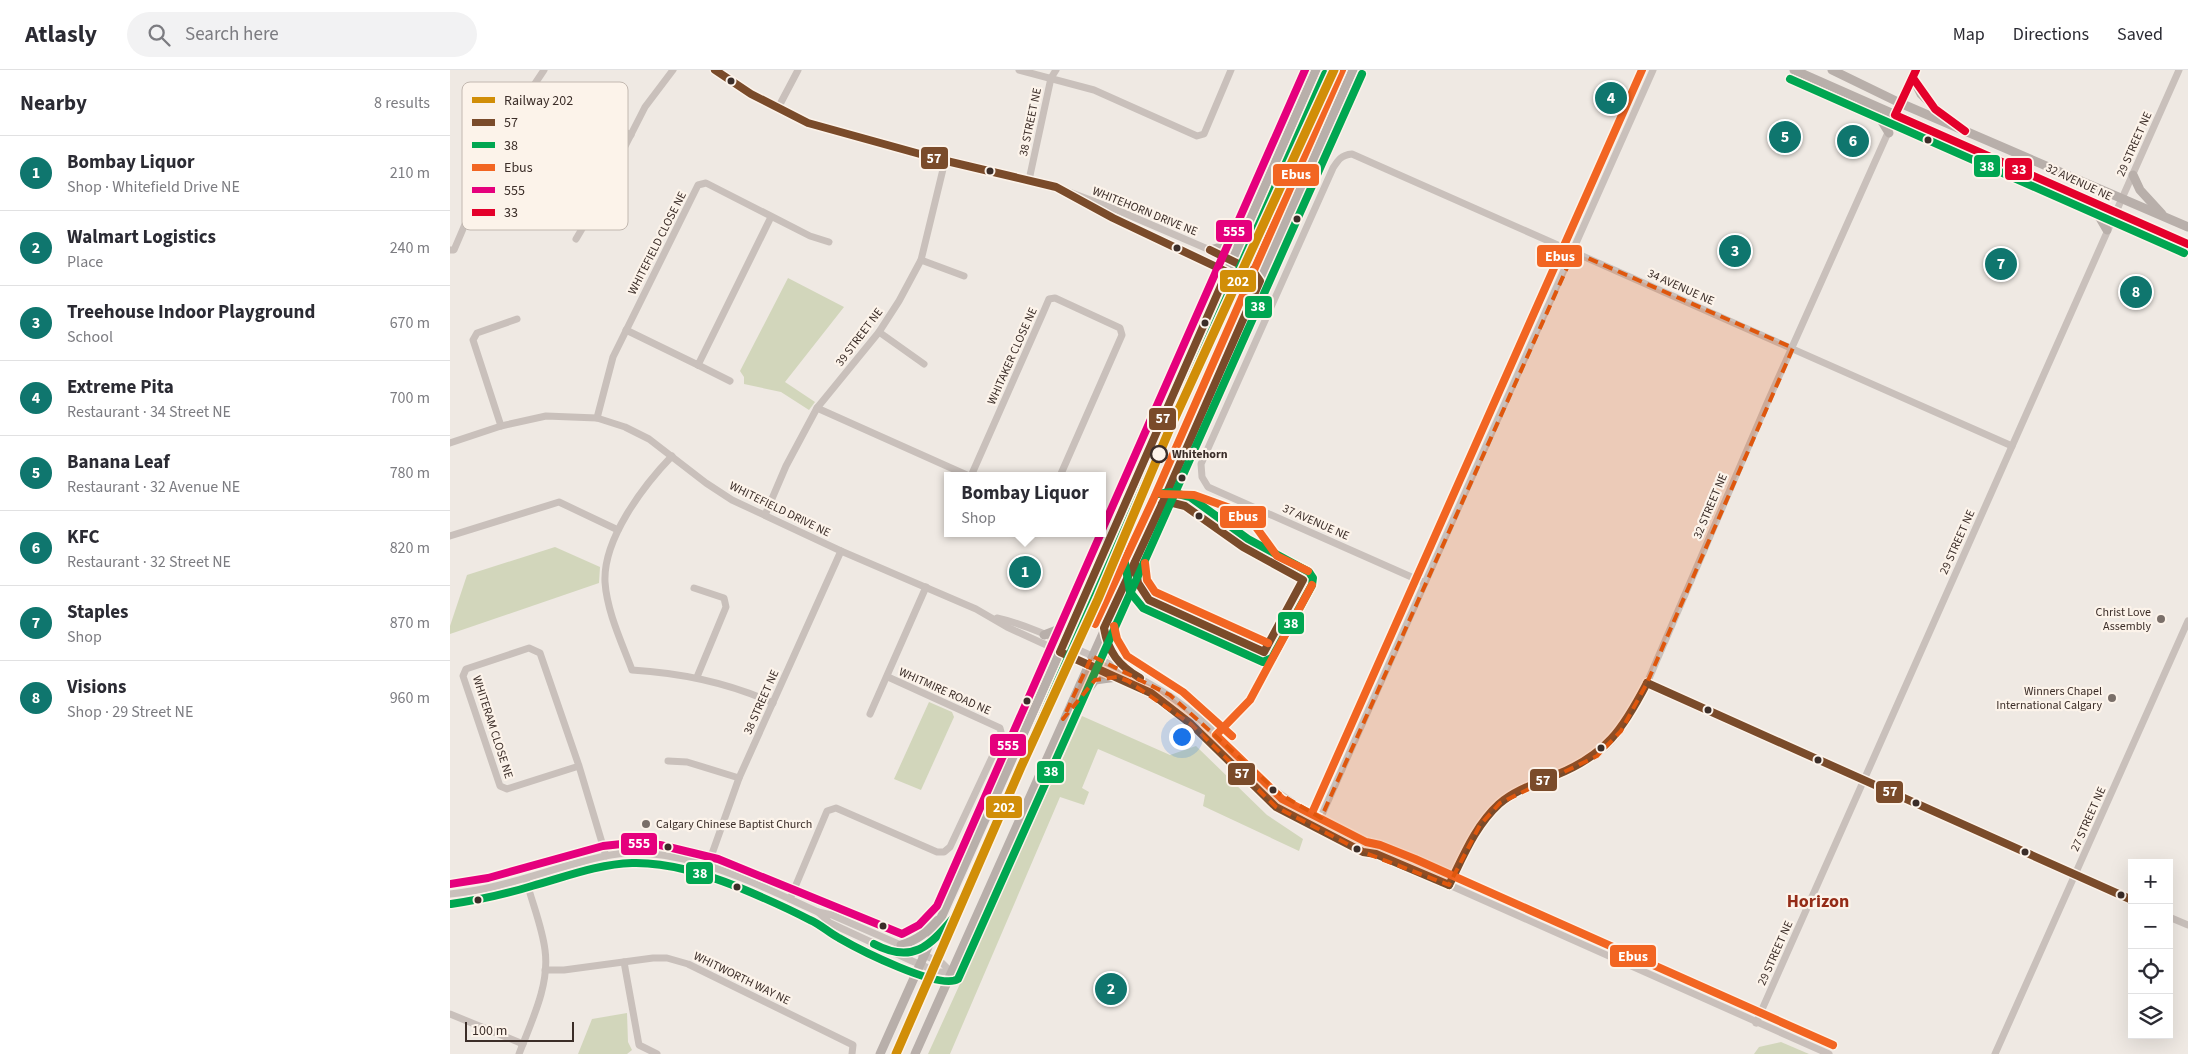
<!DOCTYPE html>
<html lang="en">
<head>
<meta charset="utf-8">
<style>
	:root { --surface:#fff; --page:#f2f2f3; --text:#2b2b33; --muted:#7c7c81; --line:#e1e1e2; --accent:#0f766e }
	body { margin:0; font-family:"Source Sans 3",sans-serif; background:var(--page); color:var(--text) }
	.controls { position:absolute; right:15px; bottom:15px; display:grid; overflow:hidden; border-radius:0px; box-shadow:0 5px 20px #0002 }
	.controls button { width:45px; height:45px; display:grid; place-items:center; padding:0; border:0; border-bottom:1px solid var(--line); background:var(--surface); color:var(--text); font:25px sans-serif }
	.scale { position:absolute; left:15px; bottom:12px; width:109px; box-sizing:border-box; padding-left:5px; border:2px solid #3b2d28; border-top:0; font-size:14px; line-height:18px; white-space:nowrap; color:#3b2d28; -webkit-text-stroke:4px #fcf3ea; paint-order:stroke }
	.you { position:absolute; left:731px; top:666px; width:18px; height:18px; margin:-12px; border:4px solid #fff; border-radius:50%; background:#1a73e8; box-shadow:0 0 0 8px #1a73e833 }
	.badge { display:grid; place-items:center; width:32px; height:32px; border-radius:50%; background:var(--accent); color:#fff; font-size:16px; font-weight:700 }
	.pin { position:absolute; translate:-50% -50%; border:2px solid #fff; box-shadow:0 1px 5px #0006 }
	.popup { position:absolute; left:494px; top:402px; width:162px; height:65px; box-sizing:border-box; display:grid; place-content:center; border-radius:0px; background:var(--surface); filter:drop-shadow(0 1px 4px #0005); font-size:16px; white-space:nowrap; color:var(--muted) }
	.popup b { font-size:19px; color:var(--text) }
	.popup::after { content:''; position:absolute; left:50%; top:100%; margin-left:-10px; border:10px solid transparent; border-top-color:var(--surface) }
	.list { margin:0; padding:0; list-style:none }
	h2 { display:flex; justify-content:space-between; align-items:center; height:65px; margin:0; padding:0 20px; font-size:21px }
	h2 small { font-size:16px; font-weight:400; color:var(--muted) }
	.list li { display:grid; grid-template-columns:32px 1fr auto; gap:15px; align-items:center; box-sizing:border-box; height:75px; padding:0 20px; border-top:1px solid var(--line) }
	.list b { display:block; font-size:19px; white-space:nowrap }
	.list p { margin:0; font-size:16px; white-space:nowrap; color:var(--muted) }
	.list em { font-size:16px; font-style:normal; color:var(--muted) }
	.icon { flex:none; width:28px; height:28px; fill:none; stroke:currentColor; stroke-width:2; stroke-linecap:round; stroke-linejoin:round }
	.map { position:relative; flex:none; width:1738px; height:984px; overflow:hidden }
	header { display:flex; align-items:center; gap:30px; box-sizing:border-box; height:70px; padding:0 25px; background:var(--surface); border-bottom:1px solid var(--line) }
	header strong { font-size:24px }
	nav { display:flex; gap:28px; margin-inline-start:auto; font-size:18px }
	.search { width:350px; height:45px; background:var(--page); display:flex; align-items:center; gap:12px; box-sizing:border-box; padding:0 18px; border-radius:28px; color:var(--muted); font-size:19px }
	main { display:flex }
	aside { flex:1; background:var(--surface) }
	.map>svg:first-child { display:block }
	.green { fill:#d2d6bb }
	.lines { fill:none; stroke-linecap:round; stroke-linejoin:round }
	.minor { stroke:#c9c0bb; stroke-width:7 }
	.major { stroke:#b8afaa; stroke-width:9 }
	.bus-1-casing { stroke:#fcf3ea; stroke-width:11 }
	.bus-2-casing { stroke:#fcf3ea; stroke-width:11 }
	.bus-3-casing { stroke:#fcf3ea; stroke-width:11 }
	.bus-4-casing { stroke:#fcf3ea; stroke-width:11 }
	.bus-5-casing { stroke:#fcf3ea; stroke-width:11 }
	.bus-1 { stroke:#7a4b2a; stroke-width:8 }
	.bus-2 { stroke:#00a651; stroke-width:8 }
	.bus-3 { stroke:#f26522; stroke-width:8 }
	.bus-4 { stroke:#e5007d; stroke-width:8 }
	.bus-5 { stroke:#e4002b; stroke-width:8 }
	.rail-1-casing { stroke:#fcf3ea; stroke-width:12 }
	.rail-1 { stroke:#d18e08; stroke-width:9 }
	.marked { fill:#df570d; fill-opacity:0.2; stroke:#df570d; stroke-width:4; stroke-dasharray:10 6; stroke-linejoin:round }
	.bus-dot { fill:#3b2d28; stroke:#fcf3ea; stroke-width:2 }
	.stop-dot { fill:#fcf3ea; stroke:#3b2d28; stroke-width:2.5 }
	.poi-dot { fill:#7a6f69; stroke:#fcf3ea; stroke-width:2 }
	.labels { text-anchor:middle; stroke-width:4.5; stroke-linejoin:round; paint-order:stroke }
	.street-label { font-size:12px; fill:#3b2d28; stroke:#fcf3ea }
	.stop-label { font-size:12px; font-weight:bold; fill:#3b2d28; stroke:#fcf3ea; text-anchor:start }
	.poi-label { font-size:12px; fill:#3b2d28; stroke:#fcf3ea; text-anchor:end }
	.district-label { font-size:18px; font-weight:bold; fill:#942b17; stroke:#fcf3ea }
	.key { fill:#fcf3ea; stroke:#c2b8b0; stroke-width:1 }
	.key-label { font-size:14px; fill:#3b2d28 }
	.line-badge { stroke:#fcf3ea; stroke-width:2 }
	.badge-label { font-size:14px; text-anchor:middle; font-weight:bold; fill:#fff }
</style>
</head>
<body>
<header>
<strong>Atlasly</strong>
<div class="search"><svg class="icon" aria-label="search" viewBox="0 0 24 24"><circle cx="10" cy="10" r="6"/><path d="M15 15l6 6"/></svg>Search here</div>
<nav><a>Map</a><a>Directions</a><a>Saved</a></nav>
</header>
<main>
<aside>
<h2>Nearby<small>8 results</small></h2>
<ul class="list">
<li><span class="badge">1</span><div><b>Bombay Liquor</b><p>Shop · Whitefield Drive NE</p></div><em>210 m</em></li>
<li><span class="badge">2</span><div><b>Walmart Logistics</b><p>Place</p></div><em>240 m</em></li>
<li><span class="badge">3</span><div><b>Treehouse Indoor Playground</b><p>School</p></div><em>670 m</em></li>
<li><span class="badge">4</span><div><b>Extreme Pita</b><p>Restaurant · 34 Street NE</p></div><em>700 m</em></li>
<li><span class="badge">5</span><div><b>Banana Leaf</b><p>Restaurant · 32 Avenue NE</p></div><em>780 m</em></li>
<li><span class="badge">6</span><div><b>KFC</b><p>Restaurant · 32 Street NE</p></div><em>820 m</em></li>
<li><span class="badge">7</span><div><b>Staples</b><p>Shop</p></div><em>870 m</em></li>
<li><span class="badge">8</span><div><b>Visions</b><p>Shop · 29 Street NE</p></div><em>960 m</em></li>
</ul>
</aside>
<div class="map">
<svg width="1738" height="984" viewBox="0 0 1738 984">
	<rect width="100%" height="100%" fill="#efe9e3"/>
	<g class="green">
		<path d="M338,208L394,237L335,312L365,332L359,340L331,322L294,314V307L290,301Z"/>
		<path d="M105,477L150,497L149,513L0,564V556L17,505Z"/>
		<path d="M479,632L502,642L504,647L471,720L444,709Z"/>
		<path d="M632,646L720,685L746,676L817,745L853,769L849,781L753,736L755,725L648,679L632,718L639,722L634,735L610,727L500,984H478Z"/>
		<path d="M177,943L178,972L182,980L177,984H128L142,949Z"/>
		<path d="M1331,972L1359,984H1304L1309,977Z"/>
	</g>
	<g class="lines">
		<g class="minor">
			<path d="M265,0L301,24L358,53L488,89L606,117L667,140L760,180L803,201L810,211"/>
			<path d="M569,0L644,20L747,66L754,64L781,0"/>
			<path d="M328,38L348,0"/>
			<path d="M164,57L181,65"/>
			<path d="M37,103L139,147L195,37L223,0"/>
			<path d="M579,110L601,8L606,0"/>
			<path d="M641,134C673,153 707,169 741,185C762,195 787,211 810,211"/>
			<path d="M126,169L139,147"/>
			<path d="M0,180H4L48,77L68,39L94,0"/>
			<path d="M471,190L514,206"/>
			<path d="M176,260L248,295L321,147"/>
			<path d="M429,262L474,294"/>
			<path d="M248,295L280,311"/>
			<path d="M367,338L519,406"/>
			<path d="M147,348L163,287L248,115L256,113L360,166L379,172"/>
			<path d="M51,356L23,270L27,263L67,249"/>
			<path d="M0,373L51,356L96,346L147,348L175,357L199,369L256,413L282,430L391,481L526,539L557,557L701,623L741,654L826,737L913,782L926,784L961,798L1379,984"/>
			<path d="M222,386C193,416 153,469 155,512C157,542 172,573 182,600C231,603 277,612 323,633"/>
			<path d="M521,406L593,243L599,229L605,228L670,258L672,265L610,406"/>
			<path d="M315,445L336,396L367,338L429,262L449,231L471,190L495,91"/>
			<path d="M0,466L109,432L168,460"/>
			<path d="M975,513L758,417L752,407L751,394L883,98C888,90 891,85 902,84L1562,376"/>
			<path d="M244,518L274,528L276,537L247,607"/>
			<path d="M547,548C579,555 612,572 642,586C679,603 714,618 746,646C775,670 798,701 829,723C856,743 888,757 917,774L926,784"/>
			<path d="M1197,613L1682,830"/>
			<path d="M420,644L476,517"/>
			<path d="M218,691L237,692L289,708"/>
			<path d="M129,696L57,719L50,716L13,606L16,599L79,578L90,583L129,696L156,786"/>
			<path d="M866,758L1203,0"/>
			<path d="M258,795L289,708L391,481"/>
			<path d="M999,815C1013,787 1025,755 1049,734C1065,720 1087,713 1107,705C1161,685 1172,662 1197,613L1318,331L1466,0"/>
			<path d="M0,824C54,819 103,797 155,786C225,771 306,814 368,842L382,845L492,893L501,902"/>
			<path d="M340,829L377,741L386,738L487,782H494L500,777L552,666L550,658L438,607"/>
			<path d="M368,842L380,853L462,891L488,902H501"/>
			<path d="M1719,847L1738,855"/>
			<path d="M174,892L189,975L207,984"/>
			<path d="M95,900H114L203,888H217L238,894L403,975L402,984"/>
			<path d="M0,944L73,974"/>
			<path d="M1306,953L1729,0"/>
			<path d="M69,984C81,952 100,915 95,880C92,856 82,833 76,809"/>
			<path d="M1545,984L1738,551"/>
		</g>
		<g class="major">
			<path d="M1344,0L1738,174"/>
			<path d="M1382,0L1450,33L1738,157"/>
			<path d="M1463,8L1471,24L1499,51"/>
			<path d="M1412,33L1431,50L1439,63"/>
			<path d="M1683,105L1690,120L1712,144"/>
			<path d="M1632,130L1650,148L1657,160"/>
			<path d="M760,180L778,175L792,163"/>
			<path d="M654,558L658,580L678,602"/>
			<path d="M594,565L607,560L625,545"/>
			<path d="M621,642L645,610L667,607"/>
			<path d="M451,875C468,870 477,862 488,850"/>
			<path d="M430,984L627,544L866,0"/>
			<path d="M465,984C612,656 758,329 903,0"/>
		</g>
		<defs>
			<g id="bus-1">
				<path d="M265,0L301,24L358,53L488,89L606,117L663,148L777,202L610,582L701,623L741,654L826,737L913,782L926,784L999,815"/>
				<path d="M685,493L688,513L699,530L814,582L853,510L793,477L735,436L719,432L712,434"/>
				<path d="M690,608C669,596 658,582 654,558L712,434L810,211L803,201L760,180"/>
				<path d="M1197,613L1682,830"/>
				<path d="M999,815C1013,787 1025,756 1049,734C1065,720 1087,713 1106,705C1156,685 1173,659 1197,613"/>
			</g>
			<g id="bus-2">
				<path d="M1340,9L1734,183"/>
				<path d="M675,493L680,522L693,538L813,592L822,588L862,515L863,508L859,502L798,469L740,427L720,422L709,424"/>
				<path d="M1,834C29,830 56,824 82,816C115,807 148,794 182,793C218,792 255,804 288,817C312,827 337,838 360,850C370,854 379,863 389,868C408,879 490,921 508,909L912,4"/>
				<path d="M424,874C462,894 480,877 504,847L875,4"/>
			</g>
			<g id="bus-3">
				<path d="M711,424L744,425L780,438L803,453L827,486L858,501"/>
				<path d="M695,493L697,510L705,522L818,573"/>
				<path d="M862,515L800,630L766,665L832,729L916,772L930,775L965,789L1383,975"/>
				<path d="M645,554L703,430L892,0"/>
				<path d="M664,556L667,569L677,586L733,622L782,666"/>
				<path d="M862,743L1192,0"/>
			</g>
			<g id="bus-4">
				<path d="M652,460L855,0"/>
				<path d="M0,814L38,808L153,776L181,773L210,775L268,789L452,864L469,855L487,836L651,463"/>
			</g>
			<g id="bus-5">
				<path d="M1466,0L1445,45L1738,174"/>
				<path d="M1463,8L1485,39L1515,61"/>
			</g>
		</defs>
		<use href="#bus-1" class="bus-1-casing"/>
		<use href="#bus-2" class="bus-2-casing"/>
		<use href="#bus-3" class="bus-3-casing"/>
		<use href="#bus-4" class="bus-4-casing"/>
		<use href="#bus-5" class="bus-5-casing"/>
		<use href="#bus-1" class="bus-1"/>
		<use href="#bus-2" class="bus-2"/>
		<use href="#bus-3" class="bus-3"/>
		<use href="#bus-4" class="bus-4"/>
		<use href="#bus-5" class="bus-5"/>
		<defs>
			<path id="rail-1" d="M446,984L571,697L648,529L718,363L884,0"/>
		</defs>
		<use href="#rail-1" class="rail-1-casing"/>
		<use href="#rail-1" class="rail-1"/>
	</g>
	<path class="marked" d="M1124,182L1343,278L1197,613L1171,661L1147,686L1050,733L1030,755L999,815L913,782L826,737L741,654L678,611L667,607L645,610L613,649L642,586L720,625L830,724L871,748Z"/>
	<g class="bus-dot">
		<circle cx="281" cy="11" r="4.5"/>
		<circle cx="1478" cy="70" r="4.5"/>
		<circle cx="540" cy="101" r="4.5"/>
		<circle cx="847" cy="149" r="4.5"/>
		<circle cx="727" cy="178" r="4.5"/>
		<circle cx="755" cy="253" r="4.5"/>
		<circle cx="732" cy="408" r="4.5"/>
		<circle cx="749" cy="446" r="4.5"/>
		<circle cx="577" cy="631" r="4.5"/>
		<circle cx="1258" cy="640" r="4.5"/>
		<circle cx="1151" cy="678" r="4.5"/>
		<circle cx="1368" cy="690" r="4.5"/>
		<circle cx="823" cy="720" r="4.5"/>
		<circle cx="1466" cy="733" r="4.5"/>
		<circle cx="218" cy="777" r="4.5"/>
		<circle cx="907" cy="779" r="4.5"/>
		<circle cx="1575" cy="782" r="4.5"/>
		<circle cx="287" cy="817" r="4.5"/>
		<circle cx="1671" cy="825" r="4.5"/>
		<circle cx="28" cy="830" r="4.5"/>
		<circle cx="433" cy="856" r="4.5"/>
	</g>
	<circle class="stop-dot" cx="709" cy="384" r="8"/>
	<g class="poi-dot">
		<circle cx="1711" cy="549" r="5"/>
		<circle cx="1662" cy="628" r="5"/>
		<circle cx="196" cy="754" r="5"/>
	</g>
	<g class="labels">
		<g class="street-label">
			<text transform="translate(580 52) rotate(-78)" y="4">38 STREET NE</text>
			<text transform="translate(1684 74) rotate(-66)" y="4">29 STREET NE</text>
			<text transform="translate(1629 112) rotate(25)" y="4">32 AVENUE NE</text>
			<text transform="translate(695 141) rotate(22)" y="4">WHITEHORN DRIVE NE</text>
			<text transform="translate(207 173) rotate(-63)" y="4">WHITEFIELD CLOSE NE</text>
			<text transform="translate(1231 217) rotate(24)" y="4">34 AVENUE NE</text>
			<text transform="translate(409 267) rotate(-53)" y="4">39 STREET NE</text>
			<text transform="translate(562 286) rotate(-66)" y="4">WHITAKER CLOSE NE</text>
			<text transform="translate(1260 436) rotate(-67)" y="4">32 STREET NE</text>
			<text transform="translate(330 439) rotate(26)" y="4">WHITEFIELD DRIVE NE</text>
			<text transform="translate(866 452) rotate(24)" y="4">37 AVENUE NE</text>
			<text transform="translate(1507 472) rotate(-66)" y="4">29 STREET NE</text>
			<text transform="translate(495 621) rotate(24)" y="4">WHITMIRE ROAD NE</text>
			<text transform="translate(311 632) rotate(-66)" y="4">38 STREET NE</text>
			<text transform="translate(43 657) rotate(72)" y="4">WHITERAM CLOSE NE</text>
			<text transform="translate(1638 749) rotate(-66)" y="4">27 STREET NE</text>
			<text transform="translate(1325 883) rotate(-66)" y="4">29 STREET NE</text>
			<text transform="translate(292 908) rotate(26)" y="4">WHITWORTH WAY NE</text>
		</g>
		<g class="stop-label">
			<text x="722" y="388">Whitehorn</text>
		</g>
		<g class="poi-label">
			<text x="1701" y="546">Christ Love<tspan x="1701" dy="14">Assembly</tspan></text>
			<text x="1652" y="625">Winners Chapel<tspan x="1652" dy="14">International Calgary</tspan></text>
			<text x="206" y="758" text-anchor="start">Calgary Chinese Baptist Church</text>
		</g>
		<g class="district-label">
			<text x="1368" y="837">Horizon</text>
		</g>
	</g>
	<rect x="12" y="12" width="166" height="148" rx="8" class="key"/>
	<rect x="22" y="27" width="23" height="6" fill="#d18e08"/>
	<rect x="22" y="49" width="23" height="7" fill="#7a4b2a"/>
	<rect x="22" y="72" width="23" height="6" fill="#00a651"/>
	<rect x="22" y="94" width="23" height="7" fill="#f26522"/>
	<rect x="22" y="117" width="23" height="6" fill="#e5007d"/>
	<rect x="22" y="139" width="23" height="7" fill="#e4002b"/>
	<g class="key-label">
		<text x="54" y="35">Railway 202</text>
		<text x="54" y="57">57</text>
		<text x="54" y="80">38</text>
		<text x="54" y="102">Ebus</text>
		<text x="54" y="125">555</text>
		<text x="54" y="147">33</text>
	</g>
	<g class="line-badge">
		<rect x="470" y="76" width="29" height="24" rx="5" fill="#7a4b2a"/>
		<rect x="1523" y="84" width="28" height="24" rx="5" fill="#00a651"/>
		<rect x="1554" y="87" width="29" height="24" rx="5" fill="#e4002b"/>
		<rect x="822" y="93" width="48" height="24" rx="5" fill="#f26522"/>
		<rect x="765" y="149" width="38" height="24" rx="5" fill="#e5007d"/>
		<rect x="1086" y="174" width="47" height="24" rx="5" fill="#f26522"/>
		<rect x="769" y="199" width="38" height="24" rx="5" fill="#d18e08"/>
		<rect x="794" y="225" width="29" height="24" rx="5" fill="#00a651"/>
		<rect x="698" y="337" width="29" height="24" rx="5" fill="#7a4b2a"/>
		<rect x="769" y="435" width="48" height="24" rx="5" fill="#f26522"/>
		<rect x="827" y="541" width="28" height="24" rx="5" fill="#00a651"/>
		<rect x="539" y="663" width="38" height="24" rx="5" fill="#e5007d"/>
		<rect x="586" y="690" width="29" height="24" rx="5" fill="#00a651"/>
		<rect x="777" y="692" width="29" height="24" rx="5" fill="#7a4b2a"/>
		<rect x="1079" y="698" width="29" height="24" rx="5" fill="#7a4b2a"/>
		<rect x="1425" y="710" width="29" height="24" rx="5" fill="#7a4b2a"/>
		<rect x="535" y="725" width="38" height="24" rx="5" fill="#d18e08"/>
		<rect x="170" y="762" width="38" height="24" rx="5" fill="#e5007d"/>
		<rect x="235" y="791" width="29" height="24" rx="5" fill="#00a651"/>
		<rect x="1159" y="874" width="48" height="24" rx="5" fill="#f26522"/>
	</g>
	<g class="badge-label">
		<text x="484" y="93">57</text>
		<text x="1537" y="101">38</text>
		<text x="1569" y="104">33</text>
		<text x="846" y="109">Ebus</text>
		<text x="784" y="166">555</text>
		<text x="1110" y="191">Ebus</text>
		<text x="788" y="216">202</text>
		<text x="808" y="241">38</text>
		<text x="713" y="353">57</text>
		<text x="793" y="451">Ebus</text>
		<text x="841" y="558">38</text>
		<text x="558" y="680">555</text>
		<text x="601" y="706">38</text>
		<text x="792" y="708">57</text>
		<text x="1093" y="715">57</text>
		<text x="1440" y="726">57</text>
		<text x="554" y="742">202</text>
		<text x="189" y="778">555</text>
		<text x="250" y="808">38</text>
		<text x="1183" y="891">Ebus</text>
	</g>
</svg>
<div class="controls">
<button>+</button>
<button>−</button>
<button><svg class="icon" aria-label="locate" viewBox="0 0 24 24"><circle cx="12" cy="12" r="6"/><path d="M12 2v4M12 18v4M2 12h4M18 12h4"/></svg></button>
<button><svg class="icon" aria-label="layers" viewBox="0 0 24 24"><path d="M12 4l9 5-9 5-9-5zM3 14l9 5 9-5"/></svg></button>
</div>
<div class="scale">100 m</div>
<div class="you"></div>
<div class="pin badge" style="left:575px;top:502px">1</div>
<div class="popup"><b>Bombay Liquor</b>Shop</div>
<div class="pin badge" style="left:661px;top:919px">2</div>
<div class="pin badge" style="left:1285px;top:181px">3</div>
<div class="pin badge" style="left:1161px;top:28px">4</div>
<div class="pin badge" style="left:1335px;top:67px">5</div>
<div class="pin badge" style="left:1403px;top:71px">6</div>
<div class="pin badge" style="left:1551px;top:194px">7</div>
<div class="pin badge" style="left:1686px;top:222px">8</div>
</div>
</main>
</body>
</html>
